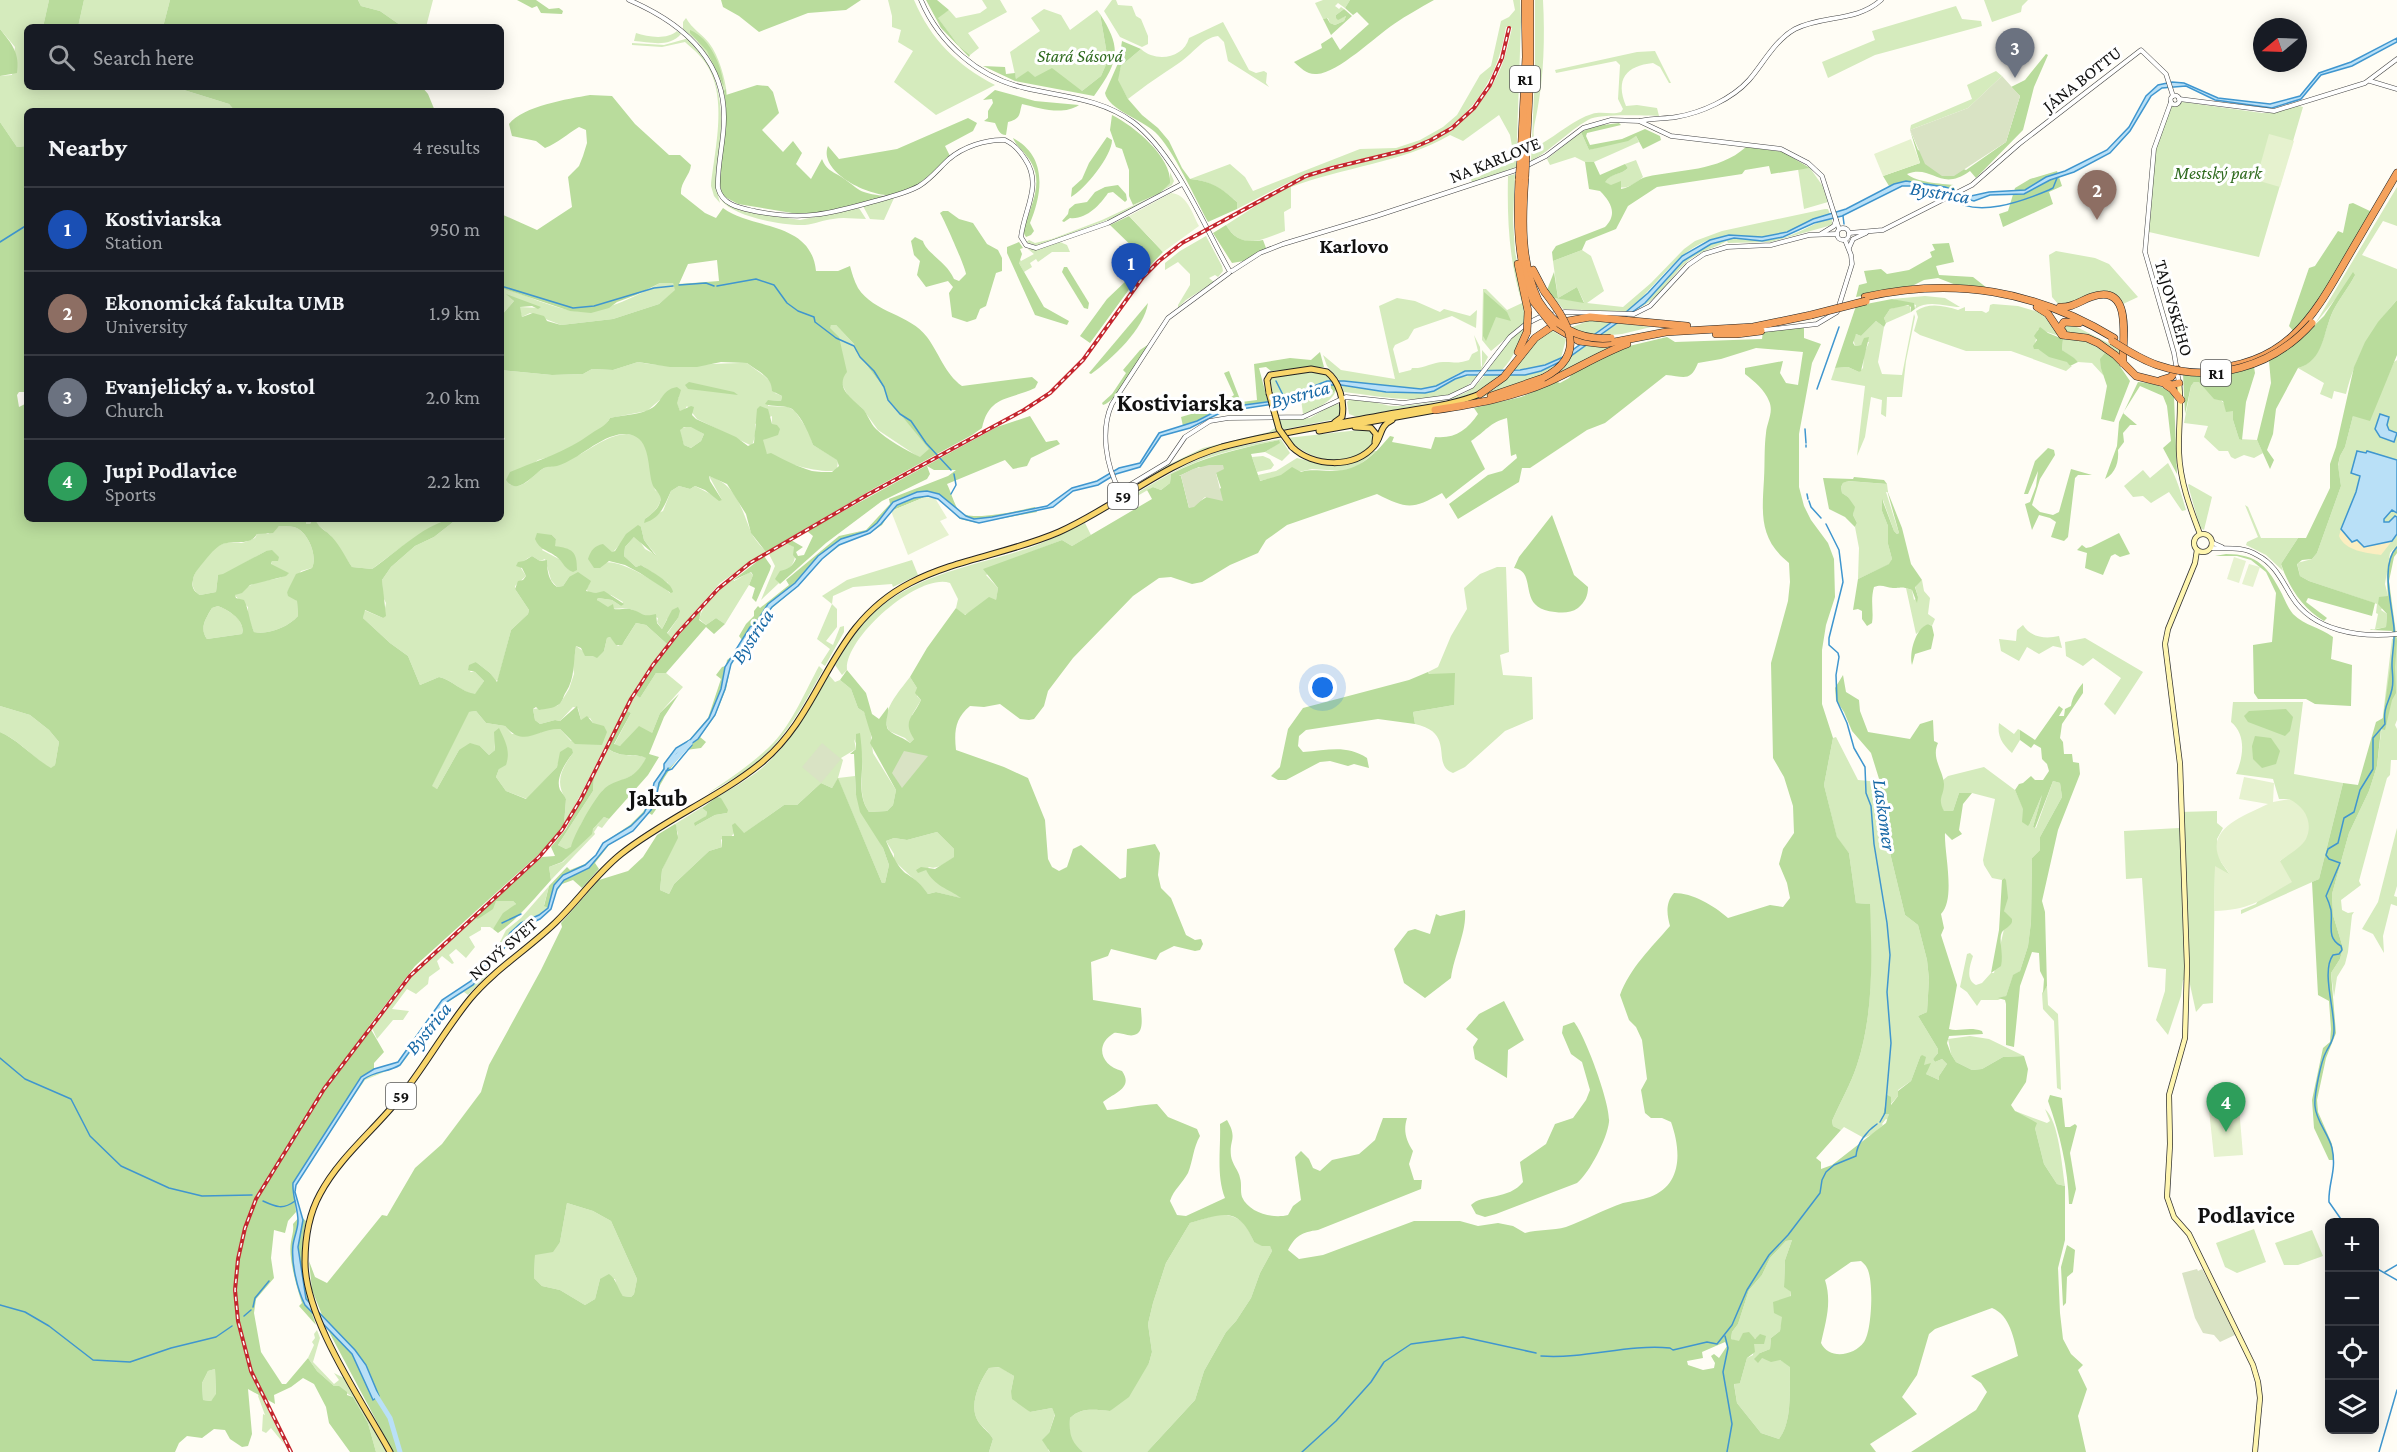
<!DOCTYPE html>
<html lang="en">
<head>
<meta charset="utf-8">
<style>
	:root { --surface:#171b24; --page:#242831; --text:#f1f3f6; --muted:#9ea1a6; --line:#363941; --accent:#ea580c }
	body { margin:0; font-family:"Crimson Pro",serif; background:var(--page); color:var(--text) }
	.controls { position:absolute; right:18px; bottom:18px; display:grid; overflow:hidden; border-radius:9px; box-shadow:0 3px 15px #0003 }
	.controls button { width:54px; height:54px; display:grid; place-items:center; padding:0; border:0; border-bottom:2px solid var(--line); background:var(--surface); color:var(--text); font:30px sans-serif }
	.compass { position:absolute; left:2253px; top:18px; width:54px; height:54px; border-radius:50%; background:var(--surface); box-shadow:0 3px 15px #0003; rotate:251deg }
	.you { position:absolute; left:1323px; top:688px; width:21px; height:21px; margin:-15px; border:4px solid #fff; border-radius:50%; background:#1a73e8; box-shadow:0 0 0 9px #1a73e833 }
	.badge { display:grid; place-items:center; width:39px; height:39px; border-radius:50%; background:var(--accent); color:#fff; font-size:20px; font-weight:700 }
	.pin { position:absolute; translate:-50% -50px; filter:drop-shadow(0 2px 3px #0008) }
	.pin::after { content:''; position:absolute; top:32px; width:21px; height:18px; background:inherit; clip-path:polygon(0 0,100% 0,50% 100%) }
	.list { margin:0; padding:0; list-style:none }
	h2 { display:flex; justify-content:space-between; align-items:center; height:78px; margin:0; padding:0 24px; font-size:26px }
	h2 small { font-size:20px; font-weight:400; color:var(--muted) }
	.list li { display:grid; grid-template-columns:39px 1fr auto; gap:18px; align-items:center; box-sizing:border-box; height:84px; padding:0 24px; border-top:2px solid var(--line) }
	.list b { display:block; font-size:22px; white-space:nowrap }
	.list p { margin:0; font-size:20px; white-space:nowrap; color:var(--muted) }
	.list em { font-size:20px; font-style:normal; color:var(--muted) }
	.icon { flex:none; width:33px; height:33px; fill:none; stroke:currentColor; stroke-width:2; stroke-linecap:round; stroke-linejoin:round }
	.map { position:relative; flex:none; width:2397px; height:1452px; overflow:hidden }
	.search { position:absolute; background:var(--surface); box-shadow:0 3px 15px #0003; left:24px; top:24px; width:480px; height:66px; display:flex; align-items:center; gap:15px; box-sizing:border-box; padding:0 21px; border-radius:9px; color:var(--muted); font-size:22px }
	.panel { position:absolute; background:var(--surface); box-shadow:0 3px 15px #0003; left:24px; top:108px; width:480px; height:414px; border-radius:9px }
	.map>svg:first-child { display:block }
	.green { fill:#d5ebbd; fill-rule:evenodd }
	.forest { fill:#b9dc9c; fill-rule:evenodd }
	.sand { fill:#fbeec1 }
	.cemetery { fill:#d9e3c4 }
	.pitch { fill:#e6f2cf }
	.water { fill:#b9e0f7; stroke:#3f96cf; stroke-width:1.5 }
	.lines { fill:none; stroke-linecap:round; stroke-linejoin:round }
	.stream { stroke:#3f96cf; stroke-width:1.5 }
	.river { stroke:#b9e0f7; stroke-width:5 }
	.tertiary-casing { stroke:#444; stroke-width:5 }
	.secondary-casing { stroke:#333; stroke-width:6 }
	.primary-casing { stroke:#222; stroke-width:7 }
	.motorway-casing { stroke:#222; stroke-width:8 }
	.tertiary { stroke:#fff; stroke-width:4 }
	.secondary { stroke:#fff6b0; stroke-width:4.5 }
	.primary { stroke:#f9d66b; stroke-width:5 }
	.motorway { stroke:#f5a25d; stroke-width:7 }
	.rail-casing { stroke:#c4262e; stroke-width:4 }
	.rail { stroke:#fff; stroke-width:1.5; stroke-dasharray:4.5; stroke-linecap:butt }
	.primary-bridge-casing { stroke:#222; stroke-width:7; stroke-linecap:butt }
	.motorway-bridge-casing { stroke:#222; stroke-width:8; stroke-linecap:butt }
	.primary-bridge { stroke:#f9d66b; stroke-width:5 }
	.motorway-bridge { stroke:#f5a25d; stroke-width:7 }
	.labels { text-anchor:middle; stroke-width:6; stroke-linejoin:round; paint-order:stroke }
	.shield { fill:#fff; stroke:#585858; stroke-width:1.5 }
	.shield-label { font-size:16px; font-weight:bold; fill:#111 }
	.park-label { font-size:18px; font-style:italic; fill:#2f6b1f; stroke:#fff }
	.street-label { font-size:18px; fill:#111; stroke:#fff }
	.water-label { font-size:20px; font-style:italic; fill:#1768a6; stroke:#fff }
	.quarter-label { font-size:21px; font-weight:bold; fill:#111; stroke:#fff }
	.district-label { font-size:24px; font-weight:bold; fill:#111; stroke:#fff }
</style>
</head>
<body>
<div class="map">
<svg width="2397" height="1452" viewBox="0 0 2397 1452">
	<rect width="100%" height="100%" fill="#fffdf5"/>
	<g class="green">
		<path d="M0,0H49L43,27H27V87H181L184,90L229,104L235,111H27V146L17,147L0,122V76L12,75L15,47L0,29Z"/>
		<path d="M84,0H170L163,27H78Z"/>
		<path d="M358,0H433L426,27H403L380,11L361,6Z"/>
		<path d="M888,0H914C931,40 957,65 995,85L936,115L894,82L913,51L898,42L901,30L892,27V16Z"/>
		<path d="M982,0H1000L1007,12L968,33L979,48L970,55L959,46L937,17L949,10L956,18L980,13L987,8Z"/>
		<path d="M1112,0H1116L1118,5L1132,6L1136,16L1141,19L1148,36V44L1142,47L1120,37L1104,11Z"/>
		<path d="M1323,0H1350L1345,8L1338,3L1335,6L1339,9L1341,7L1344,9L1336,15L1338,19L1346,16L1344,21L1335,25L1330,23L1328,18L1323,19L1315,3Z"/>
		<path d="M1513,0H1520L1521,22L1516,167L1472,183L1470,175L1474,178L1479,177L1513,152L1510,135L1499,115L1463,141L1450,135C1402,163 1343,167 1291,187V208L1284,212L1285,231C1261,240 1242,251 1226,225C1256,206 1283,186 1317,174C1340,166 1364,162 1388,156C1435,144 1475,121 1497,76C1505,61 1508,44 1512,28L1506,27C1497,86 1463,132 1404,149C1378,157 1350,160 1324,168C1293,178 1265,195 1237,209V202C1222,189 1211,181 1190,179L1230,164L1245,177L1253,191L1360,149L1396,148L1420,140L1443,127L1457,115L1480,75L1491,66L1501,21L1509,17L1515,10Z"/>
		<path d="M1535,0H1543C1545,37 1544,76 1537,112C1535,123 1531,135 1536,144H1541C1557,135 1575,119 1592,114C1601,111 1612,115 1621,112L1623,109L1618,99L1620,65L1616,61L1556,73L1555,70L1637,52L1655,51L1671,83H1669L1660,67L1653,63C1626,66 1615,79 1626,106L1637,105L1657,108L1659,116C1643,116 1601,113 1588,120C1568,131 1552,150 1531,161L1535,72Z"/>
		<path d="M1984,0H2028L2022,6L2021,12L1992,22Z"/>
		<path d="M1956,6L1962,19L1981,21L1982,26L1875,55L1828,78L1822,62L1875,40L1872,31Z"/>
		<path d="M1044,9L1061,15L1070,30L1097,10L1100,14L1108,60L1101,76L1082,91L1035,77L1016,79L1010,52L1040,31L1031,18Z"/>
		<path d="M686,18C692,29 702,34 709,43C719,56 725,78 727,95L724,96L710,59L697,41L683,29V22Z"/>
		<path d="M1223,22L1249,70L1256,73L1264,71L1267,73L1266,83L1269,87L1228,61L1224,42L1218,36C1202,38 1193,54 1179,63C1161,75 1146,85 1128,99L1117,80L1121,66L1141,49C1156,63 1184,58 1189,38Z"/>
		<path d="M677,31L681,34C669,48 650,42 634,41L636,33C648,37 667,40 677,31Z"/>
		<path d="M689,38C721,69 724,111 720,153C718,171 715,187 720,203L714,196L711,186C715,146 731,88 699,55C695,50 689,46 685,42L662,47L632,45V43L664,45Z"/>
		<path d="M1996,71L2002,76L1968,108L1910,130L1911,125L1972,99L1967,85Z"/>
		<path d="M2183,102L2262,113C2275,114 2291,103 2303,107L2259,257L2149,232L2155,152L2170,107Z"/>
		<path d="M1581,132L1589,150L1636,136L1639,142L1594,162H1585L1575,157L1550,165L1547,159Z"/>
		<path d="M1636,160L1643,177C1629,189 1621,191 1604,182C1610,173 1621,175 1628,168L1625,164Z"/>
		<path d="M1810,168L1822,185L1828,202L1804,209L1798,169Z"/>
		<path d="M1170,172L1174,181L1172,185L1121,215L1038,246L1026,242L1029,240L1035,243L1052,239L1102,220L1160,193L1170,178Z"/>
		<path d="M1515,174L1513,220L1515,251L1527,321L1491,351L1482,340L1483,289H1486L1507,310L1522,303C1509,261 1507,220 1508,176Z"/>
		<path d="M2397,187V226L2383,221L2362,255L2397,269V300C2373,327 2355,357 2346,394L2334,391L2332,399L2320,394L2324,383L2298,368C2322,362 2324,330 2333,311C2339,299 2349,287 2355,275L2315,324Z"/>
		<path d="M894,198L884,220L870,219L863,206Z"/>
		<path d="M721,200L740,210L800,220L859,208L866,219C855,219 843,217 833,219C823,220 815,224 805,225C784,226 734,217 721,200Z"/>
		<path d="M1825,209H1828L1830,214C1811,219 1794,231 1774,235C1742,242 1726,227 1693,248C1669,263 1650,293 1626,312L1563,309L1554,298L1584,302L1577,287L1558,298L1553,261L1582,250L1591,256L1604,291L1587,303L1623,307L1651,283L1684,249L1695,241L1722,231Z"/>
		<path d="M1832,219V225L1771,242L1728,243L1727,241C1715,248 1701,251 1689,260C1668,278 1660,301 1634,310C1656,294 1670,269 1693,253C1705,245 1721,239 1735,238C1752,237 1769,241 1786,237C1802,232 1815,221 1832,219Z"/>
		<path d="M1206,236L1222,266L1223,271L1218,277L1215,275L1209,278L1214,282L1186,300L1178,308V305L1190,285V274L1178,262L1165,270V263L1180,251Z"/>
		<path d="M1060,242L1067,245L1070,252H1052L1038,262L1036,259L1030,263L1032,267L1024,272L1019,263V258L1021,261L1034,254L1028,249H1039Z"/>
		<path d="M2056,251L2095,258L2109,264L2138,297L2123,304L2113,295L2072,304H2058L2052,297L2049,255Z"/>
		<path d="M660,283H673L676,290L659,304L613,319L561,325L530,313L522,317L519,307L540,308L511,297L514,301L501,316V288C524,294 545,305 568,310C598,317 634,297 660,283Z"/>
		<path d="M1925,296L1945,298L1960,307C1946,307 1929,299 1915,309L1916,305L1892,299Z"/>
		<path d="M1397,298L1415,301L1440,312L1444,309L1470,316L1477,310L1476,328L1452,316L1414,329L1408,339L1395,345L1393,349L1399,373L1411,370L1412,368C1424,369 1434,361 1445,362C1456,362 1456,364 1469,360L1472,354L1478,351L1474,335L1480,347L1481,367L1482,366V350L1488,357L1481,370L1459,373L1436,386L1421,389L1340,381L1327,366L1323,355L1341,370L1395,379L1379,306Z"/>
		<path d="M1993,304L2018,306L2042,313L2059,336L2038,329L2034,349H2038L2068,362L2070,366H2072L2066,371L2011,351H1966L1920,335L1914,331L1918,317L1916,311C1929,302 1945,306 1958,310L1965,307V311H1982L1986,313L1989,311L1990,305Z"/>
		<path d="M1903,305L1910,306L1911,312L1886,323L1884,318L1890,309Z"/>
		<path d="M1914,314L1915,317L1906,361L1902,397H1887L1886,417L1881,414L1882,400L1871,397L1865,437L1857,456L1865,386L1831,380L1835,368L1848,367L1859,372L1863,368L1864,354L1869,342H1863L1861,345L1855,346L1853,338L1856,334L1861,336L1876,321L1884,327L1878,362L1882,374L1902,375Z"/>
		<path d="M1591,320L1610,323L1593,335L1573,329L1572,327Z"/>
		<path d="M1617,323L1651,327L1622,334L1600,336Z"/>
		<path d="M2069,323L2120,349V355L2064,331L2063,326Z"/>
		<path d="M831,325H836L854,344L855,350L884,388L887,398L930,449L920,458L878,430L862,408L849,398L842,384L839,338L829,328Z"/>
		<path d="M1526,326C1520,342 1514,357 1502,370H1488L1508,340Z"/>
		<path d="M1551,330L1566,339L1561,358L1539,367L1513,370L1532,345Z"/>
		<path d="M2063,339L2085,341L2108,353L2103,375L2092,363L2078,362L2062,350Z"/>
		<path d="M1587,345H1618L1560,374L1525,387Z"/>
		<path d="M2397,360V545L2390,553L2385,584L2388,596L2381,610L2387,614L2386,627L2371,630L2370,629H2375L2378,614L2376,613L2377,604L2309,581L2300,576L2297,563L2312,559L2317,553L2341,486L2338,466L2340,456L2345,447L2353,416L2387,378L2394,362Z"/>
		<path d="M638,362C675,370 710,362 747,363C759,373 771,377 775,393L782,396L781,401L768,400V406L788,407L795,411L809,432L813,445L838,460L837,470C826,475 776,462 767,454C763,450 763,445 762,440L765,439L772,424V416L755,424V436L752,446L697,419L687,406L684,411H680L676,402L679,397L662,398L647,411L610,418L605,426L579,444L553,456L538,460L509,484C525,491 531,475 544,468C554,462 567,460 579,455C596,446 628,420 645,444C652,455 652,477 655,490L661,494C661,507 654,512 645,519L663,511L671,491L679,486L690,489L695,486L722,500L709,476C737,485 741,508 751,532C754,539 761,546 766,552L720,583L672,638L667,634L678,618L667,619L662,629L657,622L658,618C651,614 650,618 644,616C639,614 635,610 630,609C617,606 610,614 597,600L598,598L612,600L621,606L623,602L611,595L588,592L586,588L589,585L569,577L563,586L557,587L551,580L545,559L540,561L532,556C525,559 523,562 521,568L526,576L515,586V589L529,610L528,614L511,630L498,680L495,681L490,673L476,662L470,672H475L484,681L475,695C461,692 453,680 439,677L420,685L408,656L390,643L363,618L364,610L383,618L386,603L383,597L382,580L391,567L415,546L434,537L457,519H501V442L505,439L501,432V370L552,375L583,374L592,369L613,370ZM641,527L644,540L656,555L645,549L637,537H634L625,547L624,556L636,567L641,565L668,583L670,593C659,583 618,558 604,563L625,538ZM552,535L556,539L554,546L569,550V570L559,559L542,550Z"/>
		<path d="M1555,366L1536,378L1474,400L1496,388L1509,375H1525Z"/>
		<path d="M1310,371L1324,373L1332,381L1312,385L1274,401L1270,378Z"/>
		<path d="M1478,375C1449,413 1384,396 1344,392L1341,385L1386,392L1425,393L1461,377Z"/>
		<path d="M1485,375H1499L1481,390L1462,397L1357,417L1349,414L1347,402L1350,399C1363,401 1376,402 1386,405C1400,409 1455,400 1468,391C1475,387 1480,381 1485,375Z"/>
		<path d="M2199,381L2233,411V420L2239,439L2257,440L2263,453L2254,458L2244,455L2235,459L2231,457L2228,451H2219L2204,437L2208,426L2184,423L2191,386L2194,382Z"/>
		<path d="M1336,390C1333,402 1311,412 1303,414L1301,399L1312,395C1323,399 1328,399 1336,390Z"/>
		<path d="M1335,403L1340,405L1341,414L1336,419L1276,431L1212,447L1174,463L1126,491L1170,464L1203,448L1269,432L1275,428L1273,420L1310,418Z"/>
		<path d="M691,426L704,434L701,441L691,448L684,445L679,430L681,428Z"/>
		<path d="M1368,429L1373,434L1372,445C1346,471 1310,461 1287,438Z"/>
		<path d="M1281,439L1290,453L1282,461L1265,452L1279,443V440C1241,448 1205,455 1171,474L1170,483L1161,490L1153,487L1125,503V500C1153,484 1181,465 1212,454C1234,446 1258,443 1281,439Z"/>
		<path d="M1374,451H1377L1354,469L1341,471L1312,469L1259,481L1258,475L1276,471L1297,458C1325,465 1349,470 1374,451Z"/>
		<path d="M1263,456L1270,459L1274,465L1271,469L1257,472L1252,457Z"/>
		<path d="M2168,463C2177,478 2181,493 2186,510L2182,511L2169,492L2151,503L2143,496L2133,497L2124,486L2143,470L2150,478Z"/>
		<path d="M1847,481L1887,484L1888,492H1886L1899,533L1897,534L1894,531L1883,500L1882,511L1888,526V544L1892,559L1890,564L1858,579L1859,548L1855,527L1857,523L1853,515L1854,510L1848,497L1842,493L1841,487L1843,483Z"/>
		<path d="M2189,484L2212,497L2204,530L2200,528L2188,485Z"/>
		<path d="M2245,505L2248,507L2261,538H2298L2281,564L2283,571L2266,555L2246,545L2247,542L2258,537Z"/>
		<path d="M306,519H448L404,545L372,569L352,567L330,535L312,520L310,524H306Z"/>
		<path d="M1085,523L1091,535L1072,546L1062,540L1031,552L986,575L998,588L996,601L964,615L956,608L958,599L950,583C919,572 844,638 847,670L842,675L835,665C847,644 861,622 880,607C923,573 976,565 1026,549C1046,542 1066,532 1085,523Z"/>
		<path d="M279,526C283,526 289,526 294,527C308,531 318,556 312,568L301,571L287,592L297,601L298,616C288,627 269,635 254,632L248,618V607L234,595C242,592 244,588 251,585C263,578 278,582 288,573L271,565L272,561L266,551L223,575H218L216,592L200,595C180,584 206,554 218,546C226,541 234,543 241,543C245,543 251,539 255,538L257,534L263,532L268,534Z"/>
		<path d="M787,544L795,547C797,566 789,568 776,579L779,583L761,600L775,566L769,554Z"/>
		<path d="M912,560L918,575L893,587L892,584L853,587L833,596L832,604L837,609V627L826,641L833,645L840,627L844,626V632L825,666L821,663L830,649L817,639L832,604L822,596L847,580Z"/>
		<path d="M1497,567H1506L1509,652L1500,655L1503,675L1532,677L1533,719L1505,731L1465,767L1453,773C1430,765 1457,733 1415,724L1413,712L1454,705L1428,672L1438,667L1451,636L1467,609L1464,588L1480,574Z"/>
		<path d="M750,572L753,575L749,585L725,624L716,618L706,625L699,619C704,602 718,590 732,578L734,581Z"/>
		<path d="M1922,580L1924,591L1930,598L1928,614L1935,619L1932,626L1928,624L1916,634L1906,588L1912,590L1914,600L1918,597L1915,586Z"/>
		<path d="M218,606C228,610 246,620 242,634L207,639C199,628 206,618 212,608Z"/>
		<path d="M636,623L646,625L667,644C623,700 599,764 564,825L566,799C554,782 562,768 573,753L559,760L557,767L527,799L506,791L496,777L499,769L494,741L495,750L489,755L480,746L459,750L437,789L431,787L468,712L476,711L486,723L505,726L512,734L540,733L546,728L560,729L571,741L593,723L590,718L581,720L578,708L573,707L560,721L555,720L540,724L535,720L533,709L557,706L561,702L569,689L574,674L573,665L576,646L590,656L604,651L607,638L610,637L618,646L624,642Z"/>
		<path d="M2023,625C2031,638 2046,639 2059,636L2062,648L2053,646L2039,654L2027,647L2019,661L2001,651L1999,639L2016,641L2017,630Z"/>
		<path d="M2085,638L2143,672L2115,715L2104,704L2121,678L2093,658L2083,666L2066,656L2065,642Z"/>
		<path d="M2397,638V720L2395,725L2397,729V760H2391L2390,775L2387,778L2359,881L2361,885L2341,900L2342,910L2348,913L2354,912L2352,915L2348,952L2345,964L2337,977L2334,997L2331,973L2340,959L2343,948L2333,915L2332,894L2349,833L2369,791L2377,766L2392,639Z"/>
		<path d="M819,666L823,670C803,706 784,742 751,767C737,777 722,785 707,794C730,778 754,763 774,742C792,723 806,690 819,666Z"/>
		<path d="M656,673H666L683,687L660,713L652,733L620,746L614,745L631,713L626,710L636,695L640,698Z"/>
		<path d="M828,674L835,682L840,680L851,689L858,708L864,712L870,727L873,753L896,790L893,805L887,811L869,812C858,796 863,780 862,761C862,754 857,746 854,739L856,749L841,758L843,760L838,778L855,776L856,795L883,848L889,865L885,883H882L838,779L832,788L821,783L797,805H784L743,834L734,833L730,838L725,836L721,840L722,847L709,851L674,884L669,894L660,890L662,870L678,834L675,824L704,806L702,808L707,812L706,816L695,826L715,815L727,813L721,799L717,797C731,789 745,781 757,772C790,746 809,710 828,674Z"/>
		<path d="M910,677L917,688V696L921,700L912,715L914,739L910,743L905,738L889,731C879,712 899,692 910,677Z"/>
		<path d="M2233,702H2303L2294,774L2343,783L2319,879L2241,914V910L2256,904L2280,861L2302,843L2289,799H2279L2273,779L2236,774C2243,758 2247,735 2231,722Z"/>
		<path d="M0,706L30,715L49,730L59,742L55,765L51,769C34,758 17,739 0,732Z"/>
		<path d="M1999,723L2014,734L2018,729L2020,730V740L2012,753C2002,744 1997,736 1999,723Z"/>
		<path d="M1836,737L1858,780L1880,782L1891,857L1905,915L1918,925L1927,960L1929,979L1927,1012L1918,1016L1938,1049V1053L1933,1059L1935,1062L1942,1059L1947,1064L1939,1076V1080L1926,1074L1927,1070L1920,1057L1911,1081L1898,1090V1096L1890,1105L1887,1096L1883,1113L1889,1114L1888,1120L1886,1119L1882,1124L1883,1125L1875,1133L1864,1138L1844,1127L1841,1130L1833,1126L1832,1121C1840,1102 1851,1084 1857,1065C1874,1013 1872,958 1869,904L1856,903L1849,853L1837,838L1824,785L1833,738Z"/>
		<path d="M607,748C623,760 635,752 647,758L637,773L603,790L581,824L571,848L566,849L558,845L593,791L594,777Z"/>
		<path d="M1984,767L2015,790L2030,823L2042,795L2033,827L2036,828L2053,781L2060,783L2062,797L2040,837V850L2032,858L2031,922L2028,946L2020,971L2013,976L2006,996L1998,1000H1981L1977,1006L1967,992L1960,987L1967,954L1970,953L1973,956C1970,965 1965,980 1976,985L1982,983L1991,973H1994L2007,916L2004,911V878L2002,880L1992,878L1984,865L1983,860L1995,799L1972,793H1959L1953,811L1944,812L1940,804L1943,780L1948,776Z"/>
		<path d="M2217,811V823L2223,828L2217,839L2221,862L2230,875L2215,867L2213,1003L2203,1004L2196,1012L2189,980H2183L2181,996L2168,1035L2156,1020L2165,991L2166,969L2148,967L2142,878L2126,879L2124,831L2179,828V812Z"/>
		<path d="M604,817L609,819L602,828L598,826L594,832L595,834L551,880L549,867L563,862Z"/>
		<path d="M2397,828V886L2394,896L2397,897V906L2391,904L2383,936L2384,953L2373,934L2362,929L2378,902Z"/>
		<path d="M937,832L954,849L955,857C945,862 939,870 929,867L926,870L964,899L936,892L928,894C918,880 905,873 894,860V854L886,841L894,838L907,840Z"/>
		<path d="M549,886L544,905L548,908C538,919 522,921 511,932C502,940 493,956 484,966L482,963L498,946L506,930L521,918Z"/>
		<path d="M496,901H513L516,904L493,929L490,927H481V930L469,937L475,947L466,958L456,949L449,955L454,963L452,964L442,956L437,961L440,969L429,977L428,984L416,994L407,989L392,1009L409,1011L403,1020H393L377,1039L372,1028L416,971L473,918L478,919Z"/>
		<path d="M486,971L487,975L468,995L464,992L446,1003L401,1065L365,1080L318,1148L364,1079L370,1075L400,1065L445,1003L466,990Z"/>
		<path d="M2047,986L2048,1005L2058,1014L2061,1090L2057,1088L2054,1021L2043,1009L2042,993Z"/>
		<path d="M1970,1036L1989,1039L2024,1056L2003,1057L1982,1069L1972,1070L1956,1062L1951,1054L1948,1039Z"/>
		<path d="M2045,1109C2059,1121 2062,1167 2065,1186L2057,1184L2044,1164L2035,1128L2015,1111L2047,1123L2050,1121Z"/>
		<path d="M567,1203L593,1211L611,1221L637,1279L634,1294L631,1297L623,1296L618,1290L615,1279H600L595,1299L585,1305L560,1290L542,1286L534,1278L535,1254L560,1242Z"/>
		<path d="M1219,1214C1241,1216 1246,1223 1254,1242L1270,1245L1272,1251L1260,1273L1251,1298L1236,1321L1226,1332L1204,1371L1195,1400L1147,1452C1136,1452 1091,1452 1083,1452C1069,1447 1069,1430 1070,1418C1082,1407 1094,1410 1110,1411L1149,1363L1152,1352L1148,1324L1153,1303L1166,1263L1190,1223Z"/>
		<path d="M2254,1229L2266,1262L2237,1273L2225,1267L2216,1243Z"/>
		<path d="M2312,1230L2323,1256L2298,1265H2284L2275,1243Z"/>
		<path d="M1792,1240L1785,1260L1784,1286L1791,1292C1791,1304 1782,1317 1780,1331L1771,1338L1770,1349L1760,1353L1762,1358L1780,1360L1790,1366C1789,1388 1793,1421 1779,1439L1761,1433L1737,1403L1734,1383H1740L1747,1358L1753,1355L1754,1344L1758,1338L1739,1342L1731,1339L1732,1332L1738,1324L1749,1290L1762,1275L1770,1258L1786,1241Z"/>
		<path d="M317,1330L320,1338L313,1362L334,1384L339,1380L334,1373L344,1378L386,1452H376L368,1423L353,1397L334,1386L317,1371L308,1358L314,1345L312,1342L315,1338L314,1334Z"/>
		<path d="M1000,1367L1014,1376L1011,1391L1030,1412L1052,1408L1055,1414L1049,1433L1048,1450L1050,1452H989L993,1439C989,1432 985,1429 980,1424C967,1408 979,1382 989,1368Z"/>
		<path d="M215,1369L216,1395L211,1401L203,1400L202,1383L208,1371Z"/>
		<path d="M260,1393L285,1445L271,1428L266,1433L262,1431L263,1414L265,1415L258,1396Z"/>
	</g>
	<g class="forest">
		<path d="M49,0H84L78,27H43Z"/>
		<path d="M170,0H358L361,6L380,11L403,27H163Z"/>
		<path d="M517,0H536L549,9L559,8L563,11L562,14L541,13L537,6L532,8Z"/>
		<path d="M721,0H861L846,10L808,13L759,32L739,16L723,7Z"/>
		<path d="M926,0H937L949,10L938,18L959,46L970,55L969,57L941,28Z"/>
		<path d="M1350,0H1434C1420,8 1407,15 1394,24C1376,36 1338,73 1317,74C1307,75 1301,68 1294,62L1322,48L1321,44L1332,37L1340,50L1369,24L1357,12L1353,15L1345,8Z"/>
		<path d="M1344,9L1352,16L1331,35L1323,19L1327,18L1330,23L1335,25L1344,21L1346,16L1338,20L1336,18V15Z"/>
		<path d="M1100,14C1123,50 1118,62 1094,96L1015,81L983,66L1005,67L1006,74L1015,73L1016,79L1028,71L1035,77L1052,68L1082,91L1101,76L1108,60Z"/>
		<path d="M0,29C12,44 20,53 17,73L0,76Z"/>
		<path d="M690,30C710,38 722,66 724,87L707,51L690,33Z"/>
		<path d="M1122,41L1141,49L1121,66L1118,80L1128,99L1142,115L1158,128L1169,141L1182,168L1190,179C1212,181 1221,188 1237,202V209L1208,222C1195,198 1173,149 1155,132C1142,120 1108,109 1105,93L1119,61Z"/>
		<path d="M2046,54L2048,55L2034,87L2023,130L1976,178L1970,171C1940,193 1933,164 1907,174C1916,182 1941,184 1954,185L1955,190L1909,181L1889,186L1883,176L1920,163L1910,130L1918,150L1966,170L2006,142L2020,96L2011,87L2025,80Z"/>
		<path d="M757,85L768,86L773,92L779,113L762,130L783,152L793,141L802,153L796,164L811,179L822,159C826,169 831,171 840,176C861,190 857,193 885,196L831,211L804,215L738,204L723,196C713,177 730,119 724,91L726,89V95Z"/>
		<path d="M181,87H422L428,94L435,111H235L229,104L184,90Z"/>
		<path d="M995,90L1035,101L1079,105C1063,116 1039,108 1022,104C1019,114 1021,119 1008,122L1006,135C999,135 998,129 995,123L984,121L988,118V111L993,103L992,99L983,100Z"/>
		<path d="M590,95L612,96L635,124L669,155H680L691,165C690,176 680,182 681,194L705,213L716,218L723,208C753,230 811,221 816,271H838L850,266C852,273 854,281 858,288C874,313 910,314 927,337C939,353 945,374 962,386L1032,377L1038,382L1035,388C1010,400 989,395 982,428L972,435L873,489L766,552L751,533L746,514L727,484L709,476L710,481L722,500L719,501L705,490L695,486L690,489L679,486L671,491C664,506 661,518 644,523L645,519C651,514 658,510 660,502C663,494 654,491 652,483C647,464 651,433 623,434C599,436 580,459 557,466C552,467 548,466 544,468C533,474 518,497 506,480L510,472C541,459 564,453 592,433C599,428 606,426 610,418C622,415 637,415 648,410C663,404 660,390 677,387L681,390L677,403L680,411L691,406L694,407L692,415L696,419L736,437L748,446L754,443L757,409L760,406L768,409L772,424L777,425L780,429L778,435L763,440L767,454L771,453C782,459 798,467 812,471C817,472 826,472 832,472L839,466L837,460L813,445C810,435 799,411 790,408C782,405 773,407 765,404L768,400L781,401L782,396L772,391C772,376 757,371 747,363L721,362L697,367H670L638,362L613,370L592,369L583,374L552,375L501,370V316L514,301L506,294L541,307L538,309L532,306L520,307L522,317L533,313L544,316L547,321L561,325L613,319L659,304L675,290L673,283H660L636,295L617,302L609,308L591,313L570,311L501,288V214L537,230L572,207L568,177L579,166L583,156L587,143L586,130L579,127C567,134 558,143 545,148L536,141L512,136L509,124C523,106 568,99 590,95ZM717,260L719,281L679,284L688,264ZM831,325H836L854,344L855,350L884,388L887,398L929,449L920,457C906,450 887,440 876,429C870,423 868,415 863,409C853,399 834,388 847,372L839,337L830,328ZM684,427H691L704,434L701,441L691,448L684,445L680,430Z"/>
		<path d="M1112,115C1134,126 1172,157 1170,183L1160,193L1133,205L1129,196V170L1122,149L1116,147L1110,130Z"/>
		<path d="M968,118L977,123L973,131L945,146L950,156C933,171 913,195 888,195C866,195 818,171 828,146L839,159L897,149Z"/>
		<path d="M0,122L17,147L27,146V392H19L17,395L19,407L27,403V519H306V524H310L312,520H315C321,530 326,530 332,537C341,547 345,557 352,567L372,569C395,554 429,519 457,519L434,537L415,546L391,567L382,580L386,616L383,618L365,610L363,618L390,643L408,656L420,685L439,677C453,680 461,692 475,694L484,681L475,672L468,670L469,665L476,662L490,673L497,682L511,630L528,614L529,610L515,589L518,581L523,580L526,576L522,568L516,566L518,562L524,561L532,556L540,561L547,560C547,569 548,581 557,587L563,586L569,577L578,572L591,581L586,591L596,593L604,591L624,604L621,606L612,600L598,598L597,600L608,607L613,604L614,609C619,610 626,608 630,609C643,612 641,618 656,614L657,623L662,629L672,610L678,607L680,611L678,618L667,633L672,638L667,644L646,625L636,623L622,645H616L610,637L607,638L604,651L597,658L593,656H585L581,648L576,646C573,663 575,678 566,692C563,696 563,702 558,705C554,708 545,709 539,710L536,707L533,709L535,720L540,724L555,720L560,721L577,706L581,720L587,716L593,723L604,726L607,732L602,745L575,744L560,729C537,728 525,749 505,726L486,723L476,711L469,712L432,786L437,789L459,750L470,743L480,746L489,755L495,750L494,732L499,728C505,741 511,750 506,765L499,769L496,777L506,791L526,799L557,767L560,752L568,747L572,749L573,753C566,762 555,778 560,790C562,793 564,795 566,799L564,825L552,840L538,855L415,966L369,1026L384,1052L374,1063V1069L361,1077L293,1183L296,1212L288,1221L285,1233L274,1230L271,1258L274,1278L256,1299L254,1313L261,1352L282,1384H286L308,1358L317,1371L334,1386H339L347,1392V1395L353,1397L368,1423L376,1452H350L329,1423L326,1407L314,1384L303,1378L291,1387L274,1395L275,1404L248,1389L252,1434L248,1446L242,1447L230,1439L225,1430L214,1429L202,1438L187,1436L179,1443L175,1452H0V732C17,739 34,758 51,768L55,765L59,742L49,730L30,715L0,706ZM279,526C283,526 289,526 294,527C308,531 318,556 312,568L296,574L287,592L288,596L297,601L298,616C288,627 269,635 254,632C249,620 249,610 244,600L236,598L235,595L242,593L250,585L286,576L289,573L271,564L272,561H278L279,557L272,550L266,551L223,574L218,575L216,592L200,595C194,592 191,587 193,580C194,573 198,569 202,564C207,558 213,550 219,546C231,538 249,548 257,534L273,533ZM218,606C228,610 246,620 242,634L207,639C199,628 206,618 212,608ZM215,1369L216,1394L211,1401L203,1400L202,1383L208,1371Z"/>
		<path d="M1619,123L1621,125L1587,133L1586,136L1590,145L1622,139L1645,129L1660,136L1661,140L1643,149L1636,136L1628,141L1589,150L1581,132L1595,126Z"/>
		<path d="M1107,137L1112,140C1112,156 1085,189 1071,197L1072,188L1082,179L1089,163Z"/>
		<path d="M1013,138C1047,156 1043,192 1030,223L1034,231L1031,235L1026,237L1023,232C1028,210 1044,187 1032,164C1027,154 1016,146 1013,138Z"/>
		<path d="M1746,147L1783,152L1810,168L1771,174L1769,166L1745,170L1742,174L1657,187L1628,206L1616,229L1586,241L1582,250L1553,261L1552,252L1556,246L1605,227C1618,214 1611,202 1600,191L1589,189L1585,162H1594L1600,175L1625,164L1628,168C1621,175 1611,173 1605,182L1611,185L1621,181V189C1633,187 1637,179 1646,177C1680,169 1718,172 1746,147Z"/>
		<path d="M2057,171L2062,186L2049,192L2053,204L2003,227L1999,214L2008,211L2015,188L2030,179Z"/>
		<path d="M1118,185L1126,194L1127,200L1125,202L1113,192L1108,193C1100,205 1086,220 1070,218L1064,222L1062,221L1068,214L1069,209L1075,204L1087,202L1095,192L1105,187Z"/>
		<path d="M2353,203L2372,212L2321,299L2294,332L2289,326L2309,268L2315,266L2338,231L2343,233L2349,204Z"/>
		<path d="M943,211H948L959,219L973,223L987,244L998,250L1002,258V271L996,273L986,306L980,309L976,319L967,322L952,317L949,293L953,287L948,281L926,287L917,275L920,261L914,255L911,241L915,237L923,241C926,253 947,262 954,279L959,281L966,274C966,269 944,219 940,213Z"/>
		<path d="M1129,216L1163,252L1133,284L1090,343L1080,336L1107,299L1127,280L1143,257L1110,225Z"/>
		<path d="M1226,225C1235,240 1245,243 1263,240L1266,248L1244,261L1232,263L1213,233Z"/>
		<path d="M1019,242L1023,248L1020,249L1022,254L1019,263L1044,307L1069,321L1067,325L1035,315L1007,253V247Z"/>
		<path d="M1949,243L1954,262L1936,266L1939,275L1973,277L1987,288L1956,285L1938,278L1924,280L1908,288L1856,297L1859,285L1867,283L1864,271L1881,269L1887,274L1909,270L1932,257L1930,252L1935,250L1932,244Z"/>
		<path d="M1064,267H1067L1089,303L1088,309L1084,308L1062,272Z"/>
		<path d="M1554,272L1558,298L1577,287L1584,303L1554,298L1547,290Z"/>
		<path d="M2353,272L2355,275C2349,287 2339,299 2333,311C2323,332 2324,361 2298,368L2276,409L2273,434L2267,450L2274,460L2270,469L2257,440L2271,383L2269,361L2295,344L2324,316Z"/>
		<path d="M1484,292L1507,312L1511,321L1496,317L1486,341L1483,336Z"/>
		<path d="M1892,299L1914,303L1915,309L1911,312V307L1908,305L1890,309L1884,318L1886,323L1884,327L1876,321L1861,336L1856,334L1853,343L1855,346L1861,345L1864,338L1869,337L1861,371L1859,372L1848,367L1835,368L1856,306Z"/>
		<path d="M2397,300V355L2370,421L2353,416L2345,447L2340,456L2338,465L2341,486L2317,553L2312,559L2302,560L2297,564L2300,576L2309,581L2375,603L2372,616L2308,598L2306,602L2327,618L2324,621C2303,609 2289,588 2281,564L2298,538H2306L2330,488V464L2336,447L2354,367L2365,342L2378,322Z"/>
		<path d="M1148,303C1144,329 1112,359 1091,374L1089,373Z"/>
		<path d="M1804,327V338L1821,344L1812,363L1799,434V487L1804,506L1811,520L1828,543L1834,559L1835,597L1826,625L1822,650V704L1833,738L1824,785L1837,837L1849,853L1856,903L1870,904C1872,958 1874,1013 1857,1065C1851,1084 1840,1102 1832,1121L1833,1126L1841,1130L1816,1158L1821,1162V1169L1832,1165L1886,1123L1889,1114H1883L1887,1095L1891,1097V1105L1898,1096V1091L1911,1081L1920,1057L1922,1055L1926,1057L1924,1065L1931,1063L1926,1074L1939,1080V1076L1947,1064L1942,1059L1935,1062L1933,1059L1938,1053V1049L1918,1016L1927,1012L1929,979L1927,960L1918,925L1905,915L1891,857L1880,782L1871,753L1852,731L1844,712L1836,700L1835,688L1843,675L1846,692L1859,700L1860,711L1868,732L1910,739L1920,724L1933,720L1934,741L1938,743C1931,758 1943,770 1944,784C1944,796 1937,798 1944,811H1953L1959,793H1972L1963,804L1959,830L1962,834L1952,840L1945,833C1944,853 1956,899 1941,914L1944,928L1941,935L1957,985L1949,1029C1959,1032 1969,1026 1982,1031L1983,1034L1949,1036L1947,1043L1951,1054L1956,1062L1972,1070L1982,1069L2003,1057L2024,1056L2028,1069L2026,1082L2011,1105L2015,1111L2037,1123L2035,1128L2044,1164L2057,1184L2065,1186V1240L2058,1268L2060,1313L2063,1339L2071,1354L2083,1365L2078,1370L2087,1389L2078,1416L2086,1452H1911L1976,1410L1987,1392L1981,1383L1971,1376L2018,1356C2014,1339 2010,1315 1992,1308L1935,1329L1929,1334L1917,1375L1902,1397L1917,1414L1870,1444L1876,1452H1147L1195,1400L1204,1371L1226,1332L1236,1321L1251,1298L1260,1273L1272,1251L1270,1246H1262L1254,1242C1238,1205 1222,1214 1190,1223L1166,1263L1153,1303L1148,1324L1152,1352L1149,1363L1129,1397L1110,1411C1094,1410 1082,1407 1070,1418C1069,1434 1071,1442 1083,1452H1050L1042,1440L1049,1433L1055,1415L1052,1408L1030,1412L1012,1399L1011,1391L1014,1376L999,1367L989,1368C979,1382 967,1408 980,1424C985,1430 989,1432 993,1439L989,1452H393L328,1330L312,1290L309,1261L315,1277L327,1283L382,1215L387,1216L415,1168L442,1144L481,1092L489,1065L541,970L562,927L561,923L599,880L628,871L643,857L657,835L675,824L676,825L678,838L662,870L660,890L669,894L674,884L709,851L722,847V836H734L732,825L735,823L744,833L784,805H797L821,783L832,788L838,778L882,883H885L889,865L883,848L860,812L856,795L854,754H850L856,749V734L860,733C861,742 862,750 862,759C863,777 857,795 869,812L887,811L893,805L896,790L870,743L872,738L864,712L858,708L851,689L840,680L847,670L866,693L872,714L879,719L888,707C889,714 885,720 887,727C888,734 904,737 910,743L914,739C902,720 913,718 921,700L915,693L917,688L910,677L927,648L956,608L965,615L989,597L996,600L998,588L983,569L1062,540L1072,546L1152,499L1147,490L1153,487L1161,490L1170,483L1171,474C1206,456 1241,448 1279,440L1280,443L1265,452L1251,454L1260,481L1281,475L1292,467L1301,472C1312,469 1319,471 1330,471C1358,472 1373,456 1390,436L1394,437L1392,442L1431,449L1435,437C1455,439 1467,430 1478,414L1474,408L1521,397L1557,382L1560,383L1569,378L1572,374L1625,347L1667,337L1675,342L1762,339L1763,332ZM1756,348L1803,352L1798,385L1786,383L1780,373L1783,361L1745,368V374C1754,381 1765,390 1769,401C1774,412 1767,422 1766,433C1764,448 1765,464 1764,479C1762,514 1759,539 1789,563L1790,582L1788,601L1771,663L1773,758L1784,777L1793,806L1794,833L1783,849L1779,864L1787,883L1790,898L1783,907L1770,905L1728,918C1713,905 1693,893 1674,893C1665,903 1667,915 1670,926C1651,948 1630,968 1620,995L1629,1020L1636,1027L1642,1040L1647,1079L1641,1090L1645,1113L1651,1118H1662L1671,1122C1681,1150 1683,1185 1650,1197C1641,1200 1631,1201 1623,1203C1603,1210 1585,1220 1566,1227C1553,1231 1538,1229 1525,1233L1513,1226L1498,1223L1478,1226L1460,1221H1414L1323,1255L1299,1259L1288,1250C1295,1236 1302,1232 1318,1230L1421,1189L1422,1180H1414L1409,1164L1413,1151C1406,1140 1403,1131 1407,1118H1383L1375,1140L1366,1148L1359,1154L1332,1160L1320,1171L1313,1168L1309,1159L1301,1151L1295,1157L1301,1200L1293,1206L1288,1215C1273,1219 1249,1213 1242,1197C1240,1191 1242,1184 1240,1178C1239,1171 1232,1164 1231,1156C1229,1139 1238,1139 1227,1120L1220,1124C1221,1149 1216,1175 1225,1198L1186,1216L1177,1215L1170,1201C1174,1189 1182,1184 1188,1173C1193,1161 1193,1148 1200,1136L1197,1129L1168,1117L1157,1104C1139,1105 1124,1109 1107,1110L1103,1102C1114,1093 1134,1088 1122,1071C1101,1066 1094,1045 1114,1033C1120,1032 1129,1037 1134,1035C1145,1033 1141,1016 1141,1008L1093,1000L1091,962L1108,956L1111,949L1156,960L1160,953L1174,946L1195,951L1200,950L1203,944L1201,939L1195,940L1186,935L1171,898L1161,888L1158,875L1160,853L1155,844L1127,849L1126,877L1120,879L1081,845L1073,849L1067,867L1059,871L1052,867L1048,859L1045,820L1028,778L1004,767L956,750C954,732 955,718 970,706L984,707L1000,704L1020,719L1029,720L1034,719L1044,706L1048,691L1073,658L1133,596L1159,578L1171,577L1192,584L1202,582L1230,565L1258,553L1266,540L1287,525L1377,494C1407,509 1412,510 1442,493L1446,499L1485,469L1471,441C1486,431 1489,423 1507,418L1511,456L1516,454L1517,458L1502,471L1488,475L1449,504L1458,519L1519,482L1522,468H1530L1587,430L1605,423L1666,375C1683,376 1690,383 1698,363L1721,359ZM1199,467L1216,473L1221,488L1189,508L1181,476H1179ZM937,832L954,849V857L935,869L921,867L916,870L918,873L926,870C934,886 949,889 961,898L936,892L928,894C921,884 916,880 907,874C898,869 890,850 886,841L894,838L907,840ZM567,1203L593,1211L611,1221L637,1279L634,1294L631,1297L623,1296C617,1288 617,1280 609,1274L600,1279L595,1299L585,1305L560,1290L542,1286L534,1278L535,1255L553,1252L560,1242ZM1792,1240L1785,1260L1784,1287L1791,1292V1296L1773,1302L1774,1313L1782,1317L1780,1331L1771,1338L1770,1349L1760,1353L1754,1359L1758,1363L1762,1358L1771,1362L1780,1360L1790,1367C1789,1388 1793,1421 1779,1439L1761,1433L1737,1403L1734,1384L1740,1383L1747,1358L1755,1352L1754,1344H1764L1766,1336L1760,1334L1755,1339L1749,1332L1743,1333L1739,1341L1731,1339L1732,1332L1738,1324L1749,1290L1762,1275L1770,1258L1786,1241ZM1861,1261C1863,1263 1866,1265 1867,1268C1874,1280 1872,1331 1864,1342C1854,1356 1829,1360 1821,1343C1826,1321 1832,1302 1825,1280L1851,1262ZM1725,1342L1727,1346L1719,1358L1714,1354L1711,1356L1715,1363L1714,1368L1703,1370L1688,1365L1687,1361L1703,1358L1702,1352Z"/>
		<path d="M2040,327L2048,333L2063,339L2062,350L2074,358L2078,362L2070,366L2067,362L2049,357L2038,349H2034L2033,346L2037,340L2034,336Z"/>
		<path d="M1149,344C1140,358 1117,402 1103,405L1102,403L1112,394L1126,373L1123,370L1140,350Z"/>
		<path d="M1320,352L1324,367L1271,371L1266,367L1259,368L1268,402L1228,407L1214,412L1216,409L1226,405V401L1234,395L1224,373L1229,371L1241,402L1257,400L1254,364L1290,358L1311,360Z"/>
		<path d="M2105,353L2115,359L2130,381L2114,422L2101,419L2107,386L2101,368L2100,359Z"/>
		<path d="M2254,367L2255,373L2246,402L2242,440L2239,439L2233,420V411L2226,412L2223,401L2214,399L2199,382H2194L2191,386L2185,414L2183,374L2221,375Z"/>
		<path d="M689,382L734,392L738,395L688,389L685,385Z"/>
		<path d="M2138,382C2151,383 2167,386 2174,397L2177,474L2163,448L2171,441L2167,406L2163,396L2140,386L2123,413L2137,425H2130L2123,433L2124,442L2118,450C2119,461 2116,473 2105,479L2117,446L2119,422Z"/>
		<path d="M1326,385H1334L1336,390C1323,404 1322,393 1309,396C1298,398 1286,401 1275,405Z"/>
		<path d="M1208,409L1211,411V413L1197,421L1183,426L1181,417Z"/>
		<path d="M1030,416L1046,442L1057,440L1060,444L1031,458L1027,466L1013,469L1005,460L947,484C951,492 954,504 959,511C968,523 1021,510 1035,507L1037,512L977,523L960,519L938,497H925L891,511L882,525L870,533L847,540L822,559L798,586L772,608L743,645L731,665L726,689L715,716L700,737L706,742L701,748L686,750C673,764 663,777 656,794L662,801L652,815L649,813L633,831L609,845L595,863L599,869L582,888L573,880L562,884L556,892H553L548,908L544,906L549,886L567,867L570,870L585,864L596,855L603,843L630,825L643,812L650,801L654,783L665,766L664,763L676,748L690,739L708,718L721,679L716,675L722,667L726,666L727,660L731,657L742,640L739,636L746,624L754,616V611L758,606L760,608L789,585L786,580L839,536L866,530L890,504L889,499L948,476L956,470H934L927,466L930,474L927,479L882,501L826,543L780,584L775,579L780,571C788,569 792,567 796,559L793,555L794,547L787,544L791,540L803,547L796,552L798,556L804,555L813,536L807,531L997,427Z"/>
		<path d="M2048,448L2054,450L2055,455L2040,479L2032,505L2040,512L2053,515L2059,512L2071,469L2092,475H2078L2075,478L2068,537L2064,541L2051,537L2056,522L2050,518L2039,515L2032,530L2025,504L2030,502L2036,486L2038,471L2028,494H2024L2035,461Z"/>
		<path d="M1854,477L1884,480L1887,484L1848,481L1843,483L1841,487L1842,493L1848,497L1855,507L1853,515L1857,523L1855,527L1845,517L1829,509L1823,478L1853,479Z"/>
		<path d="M1887,490L1902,528L1911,564L1922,580L1915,587L1918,597L1917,603L1912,590C1900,586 1903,588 1893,588C1885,587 1882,584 1874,587C1870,601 1874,611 1872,623L1867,626L1862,619V611L1858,609L1853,610L1858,579L1889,564L1892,559L1888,544V526L1882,511V499L1894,531L1897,534L1899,533Z"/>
		<path d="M1552,515L1574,575L1588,587C1588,596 1585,602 1578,608C1571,613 1563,613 1555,612C1515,609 1539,572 1514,568L1519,557Z"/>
		<path d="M638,525L641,527L644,540L656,556L634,537L625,547L624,556L636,567L641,565C650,571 672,582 673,592L671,593L640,573L625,565L609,561L600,568H594L588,559C591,550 594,546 603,544L612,552L615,551L626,534Z"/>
		<path d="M537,533L552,535L556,539L555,546C572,549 577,550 577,570L573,572C565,569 564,564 558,558C549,550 540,551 535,539Z"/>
		<path d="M2119,533L2130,554L2120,557L2115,554L2111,556L2103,575L2085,568L2087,553L2077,550L2082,545L2086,548L2091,547Z"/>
		<path d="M2397,545V553L2394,557L2389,581L2397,641L2395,667L2396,693L2392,700L2385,730L2381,729L2377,766L2369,791L2349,833L2332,894L2333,915L2343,948L2340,959L2331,973L2336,1033L2326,1058L2317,1100L2318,1112L2332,1144L2334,1160H2329L2314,1128L2312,1100L2323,1048L2330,1042L2331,1029L2329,1001L2318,995L2312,882L2319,879L2343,783L2358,785L2376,722L2383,718L2394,640L2392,631L2373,630L2386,627L2387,614L2378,604L2379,597L2388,596C2386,578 2385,559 2397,545Z"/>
		<path d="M2226,554C2258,554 2268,567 2282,594C2285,600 2288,608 2293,614C2305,626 2320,627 2333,637L2331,659L2352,665L2351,706L2315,704L2306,699H2258L2254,693L2253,645L2272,642L2276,593L2266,572L2251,560L2237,556H2215Z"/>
		<path d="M764,556L771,566L770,570L756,602L752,598L755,588L749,585L753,575L751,572L732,581Z"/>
		<path d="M702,607L699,620L706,625L716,618L725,624L714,634L706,627L666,673H656L640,698L636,695L657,662Z"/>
		<path d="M1928,624L1932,626L1934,635L1931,649L1915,654L1912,665C1909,653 1915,629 1928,624Z"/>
		<path d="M1428,672L1429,674L1455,673L1454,705L1413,712L1415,724L1378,719L1306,730L1299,736L1298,746L1303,752C1327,751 1345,744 1367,758L1369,768L1354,764L1348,766L1330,761L1320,762L1286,780H1278L1271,776L1280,767L1288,729L1303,708L1409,680Z"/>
		<path d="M2083,683V693L2062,724L2060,738L2063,742L2064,754H2072L2073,762L2079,763L2080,774L2058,830L2042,901L2045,912L2047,986L2043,993L2044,979L2040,971L2039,953L2032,952L2020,986L2014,1047L2006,1045V1004L2005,1000L1998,998L2006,996L2013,975L2020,971L2028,946L2031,922L2032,858L2040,850V837L2062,797L2060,783L2053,781L2035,828L2033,827L2042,795L2030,823L2028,826L2022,822L2023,809L2015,790L2019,784L2023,783L2031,776L2035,780H2043L2049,771L2047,764L2042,759L2041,748L2034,744L2031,748L2020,740V730L2035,740L2059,706L2063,709L2059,716H2064L2065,709L2071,706C2072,697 2078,689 2083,683Z"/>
		<path d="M679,694L664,717L649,754L659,757L648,775L609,819L604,817L593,829L592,834L562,862L549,867L551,880C534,899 518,919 498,933L493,929L503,913L516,904L513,901H496L493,909L478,919L473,918L542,857L555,856L551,847L566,829L594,777L593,791L558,845L566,849L571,847C573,836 594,799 603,790C619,775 632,785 646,758C634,752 624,760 607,748L626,710L631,713L614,744L620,746L639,726L652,733L660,713Z"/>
		<path d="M2286,709L2293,717L2290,731L2285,736L2248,722L2244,716L2249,711Z"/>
		<path d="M2255,736L2271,738L2280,751L2276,764L2262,768L2253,759L2252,746Z"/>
		<path d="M717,797L721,798L728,810L727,813L715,815L695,826L694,823L706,816L707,812L702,808Z"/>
		<path d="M2004,878L2006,880L2008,898L2004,911L2012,919V922C2010,927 2005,928 2002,932C1998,939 2004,954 2001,966L1991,973L1999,930L2002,880Z"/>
		<path d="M1465,910C1467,932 1454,955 1451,978L1425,998L1404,983L1394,949L1408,931L1415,929L1430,934L1436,914L1440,916Z"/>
		<path d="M1504,1001L1524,1040L1508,1050L1507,1078L1475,1059L1473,1047L1478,1039L1466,1029L1479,1014Z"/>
		<path d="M1574,1022C1585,1035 1611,1105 1609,1122C1607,1139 1590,1172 1577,1183L1496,1214L1485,1217L1476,1214L1471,1205C1482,1194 1509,1200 1523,1182L1520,1162L1546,1144L1555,1124L1573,1118L1586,1100L1590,1090L1582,1062L1571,1054L1562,1033L1563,1026Z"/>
		<path d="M2050,1095L2062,1098L2065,1127H2070L2075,1124L2077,1126L2070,1153L2076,1189L2072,1204H2069C2068,1168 2060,1134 2048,1101Z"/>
		<path d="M300,1216L306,1221C298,1258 303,1289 316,1325L299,1306L302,1303C297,1288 288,1258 291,1242C292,1235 294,1231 293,1224Z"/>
		<path d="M2067,1245L2075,1250L2073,1272L2067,1277L2066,1303L2063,1306L2061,1267Z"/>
	</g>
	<path class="sand" d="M2341,529L2349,540H2357L2364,547L2392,541L2381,555C2367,553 2345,551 2339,536Z"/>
	<g class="cemetery">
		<path d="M2002,76L2020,96L2006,142L1954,176H1942L1925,164L1910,130L1968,108Z"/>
		<path d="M1209,465H1223L1224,469L1216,473L1223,501L1205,497L1194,507L1189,508L1181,476H1179L1193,469Z"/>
		<path d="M822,743L841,759L821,783L802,767Z"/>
		<path d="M904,751L928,756L902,788L892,773Z"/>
		<path d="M2197,1269L2198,1271L2202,1269L2237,1334L2220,1342L2214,1335L2203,1333L2195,1318L2182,1273Z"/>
	</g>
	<g class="pitch">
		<path d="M2269,134L2294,141L2280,187L2256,180Z"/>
		<path d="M1911,139L1920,163L1883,176L1874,154Z"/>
		<path d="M1171,193C1187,194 1192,213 1199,226L1163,252L1129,216Z"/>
		<path d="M925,497L935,498L947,518L940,521L949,535L908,555L891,511Z"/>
		<path d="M2234,557L2246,561L2239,583L2227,579Z"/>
		<path d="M2249,564L2260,567L2253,587L2242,584Z"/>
		<path d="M2244,777L2274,783L2273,802L2289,799C2304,806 2314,822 2306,839C2301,848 2288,855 2280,861L2292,882C2261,900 2251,910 2214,911L2215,866L2229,874C2227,869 2224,867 2221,862C2203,829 2244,816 2268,804L2239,799Z"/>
		<path d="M2239,1107L2243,1155L2214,1157L2209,1110Z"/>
	</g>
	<g class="water">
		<path d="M2397,38V42L2352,66L2321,75L2301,99L2272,108L2215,100L2186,86L2162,88L2151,96L2130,131L2110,153L2074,172L2050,180L2024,194L1990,195L1974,201L1916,186H1902L1842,216L1814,223L1783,237L1762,241L1734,238L1711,244L1683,261L1645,303L1568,358L1541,371L1525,375H1467L1455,379L1434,391L1425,393L1386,392L1341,385H1326L1274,404L1222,412L1190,428L1161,436L1140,467L1116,474L1098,485L1073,491L1053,507L979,523L960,518L938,499L928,496L914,498L897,505L881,524L870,533L839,545L822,559L798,586L772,607L743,645L731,664L725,689L715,715L698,739L677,754L659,783L656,799L651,810L633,831L608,845L589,868L564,880L557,889L551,909L540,919L522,927L473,985L445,1003L400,1065C389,1072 375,1071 364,1079L296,1185L295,1192L303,1220L298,1247L306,1299L355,1350L366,1365L379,1396L373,1400L352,1354L305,1305C297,1289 291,1262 293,1245C294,1237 298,1229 298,1221C298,1208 292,1196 293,1183L361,1077L374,1069L398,1062L442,1000L471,981L502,946L510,933L521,923L539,915L548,908L554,885L563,875L585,865L596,855L603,843L631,826L644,813L650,801L654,783L664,769V764L676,748L690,740L709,718L721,689L725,667L750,627L756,623L768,604L795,583L818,556L841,539L867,531L877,523L893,502L917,492L927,491L939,494L966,516L974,519L992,517L1047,506L1072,488L1097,481L1119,468L1140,463L1159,433L1197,421L1222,408L1274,401L1327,381H1344L1421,389L1436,386L1465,371L1520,370L1545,365L1561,358L1626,312L1648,293L1682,256L1710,240L1729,235L1762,237L1787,232L1813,219L1846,209L1894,184L1906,181L1945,187L1971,196L1989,192L2025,190L2046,177L2065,171L2107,150L2129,127L2146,96L2158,85L2172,82L2184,83L2218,98L2270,104L2300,96L2319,73L2351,62Z"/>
		<path d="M2380,414L2389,417L2387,425L2389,430L2397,433L2394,442L2380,437L2375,429Z"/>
		<path d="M2357,451L2366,453L2367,451L2397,460V513L2392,510L2384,519V522H2389L2395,516L2397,517V534L2392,541L2364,547L2357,540L2352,542L2341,529L2356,492L2360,476L2351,473Z"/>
	</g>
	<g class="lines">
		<g class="stream">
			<path d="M1951,198C1976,219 2023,201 2049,190L2053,188L2057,178"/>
			<path d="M1843,216L1844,224"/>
			<path d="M0,242L27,225"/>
			<path d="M679,285L706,283L714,286"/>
			<path d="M501,286L573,308L594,306L654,288L673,286"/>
			<path d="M717,286L756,279L774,285L787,303L798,311L814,317L815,322L836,338L854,346L860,357L874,371L884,387L888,400L900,414L911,421L926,443L951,470"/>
			<path d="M1276,381L1285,399"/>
			<path d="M1817,389L1839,327"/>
			<path d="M1805,429L1806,443"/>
			<path d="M1806,445V447"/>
			<path d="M951,494L956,485L954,474"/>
			<path d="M1807,494L1808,499"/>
			<path d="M1809,501L1811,507L1821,518"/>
			<path d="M1826,524L1839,550L1843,582L1829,638V645L1838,653L1839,657L1836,675L1837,701L1847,723L1854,748L1865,767L1866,793L1871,806L1874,844L1887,923L1890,955L1887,992L1891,1043L1885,1113L1880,1122"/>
			<path d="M666,771L672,769L692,745"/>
			<path d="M502,923L521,914"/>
			<path d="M0,1058L25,1079L71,1099L90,1136L121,1166L169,1188L202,1196L252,1195"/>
			<path d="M263,1201C276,1207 283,1210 295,1201"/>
			<path d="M2343,1222L2329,1202C2328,1183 2337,1171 2332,1148C2328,1133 2316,1121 2315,1106C2314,1095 2321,1061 2326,1052C2330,1044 2334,1040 2334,1031C2335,1010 2321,971 2333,955L2339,954L2342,950L2341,946C2326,938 2333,925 2331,910C2330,906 2328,900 2326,896L2340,863L2329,859L2326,855L2328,849L2338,843L2344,818L2354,812L2360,790L2373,769V738L2385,724C2383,705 2389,704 2392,689C2394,681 2392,673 2392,665C2392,653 2395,641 2394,628C2392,605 2380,564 2397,547"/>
			<path d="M2374,1267L2397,1280"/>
			<path d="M2385,1272L2397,1265"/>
			<path d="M0,1305L25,1312L49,1326L93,1360L130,1362L171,1348L216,1337L232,1326"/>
			<path d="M253,1307L255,1298L269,1281"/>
			<path d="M244,1316L251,1310"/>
			<path d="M1725,1336L1728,1348L1723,1372L1732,1424L1727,1452"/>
			<path d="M1541,1356C1587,1359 1626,1344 1670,1348L1673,1350L1707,1342L1717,1344L1732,1325L1747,1290L1769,1255L1788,1235L1820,1193L1822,1180L1826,1172L1834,1165L1856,1156C1857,1143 1867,1131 1877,1124"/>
			<path d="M1302,1452L1336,1421L1371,1382L1384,1362L1411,1344L1463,1337L1536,1353"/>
			<path d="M2379,1452L2397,1390"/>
		</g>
		<g class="river">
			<path d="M669,765L690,743"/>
			<path d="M375,1394L390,1418L400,1452"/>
		</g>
		<defs>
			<g id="tertiary">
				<path d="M629,0C680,22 725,58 724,119C724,142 717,165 718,188C722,205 740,208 754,211C803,221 829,214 875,201C890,197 906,193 919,186C931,179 939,168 949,159C963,147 986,139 1005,140C1014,144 1020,151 1025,159C1043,185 1024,209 1021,237L1026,245L1036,248L1108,223L1182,184"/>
				<path d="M921,0C939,43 979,78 1025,88C1063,97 1100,98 1133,122C1175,154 1203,224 1229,270"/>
				<path d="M2370,81L2397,89"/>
				<circle cx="2175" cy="100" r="4.5"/>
				<path d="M2179,99L2274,111L2365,83L2397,59"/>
				<path d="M2171,102L2154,149L2145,252L2174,353L2179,383"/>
				<path d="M1640,121C1652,118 1664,119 1676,117C1701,113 1732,99 1749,80C1763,64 1775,40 1795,29C1822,15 1857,22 1881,0"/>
				<path d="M1526,166L1546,156L1583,128L1611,120L1639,121L1671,136L1781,149L1808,163L1822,176L1839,229"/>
				<circle cx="1843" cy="234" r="6"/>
				<path d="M1849,233L1883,230L1972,185L2019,144L2141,50L2166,74L2173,96"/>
				<path d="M1821,234L1834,226L1836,220"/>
				<path d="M1849,248L1853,239L1866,233"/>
				<path d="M1232,271L1260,253L1283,244L1376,216L1519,169"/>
				<path d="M1229,273L1168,318L1112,404C1100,430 1106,467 1120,491L1168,462L1185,437L1210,421L1228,418L1303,417L1346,397L1403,403L1449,397L1472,386L1510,337L1526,324L1540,317L1565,312L1634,314L1650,306L1688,265L1704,254L1727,247L1771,245L1809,235L1836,234"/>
				<path d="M1764,330L1817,324L1837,312L1852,264L1851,255L1845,240"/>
				<path d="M2213,543L2222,547"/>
				<path d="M2211,548C2227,549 2242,546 2257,555C2275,564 2282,581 2292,597C2313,631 2360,638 2397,634"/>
			</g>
			<g id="secondary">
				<path d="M2179,383C2182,406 2178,429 2179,453C2180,481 2190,508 2200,534"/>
				<circle cx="2203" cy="543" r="9"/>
				<path d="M2197,550L2195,563L2168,629L2165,644L2180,764L2187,966L2185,1038L2169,1095L2170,1144L2167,1197L2174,1217L2189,1234L2253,1365L2258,1382L2260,1398L2255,1452"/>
			</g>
			<g id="primary">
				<path d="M1269,393L1267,380L1270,375L1311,369L1327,372C1339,381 1345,402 1342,417L1335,422"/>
				<path d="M1355,427L1371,428L1376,434L1375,442"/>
				<path d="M1319,431L1435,410"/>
				<path d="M1292,447C1313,467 1354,469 1374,446C1382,437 1379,426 1392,420"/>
				<path d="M390,1452C362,1401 305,1319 305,1262C305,1238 309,1214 320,1194C339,1158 373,1131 398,1100C424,1068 444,1031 470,999C494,970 527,950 555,923C578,901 596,874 621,854C665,819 718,798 761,763C826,709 827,626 910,583C956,559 1011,553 1059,532C1115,507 1163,464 1222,447C1279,432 1337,424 1395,413C1423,408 1453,405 1480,394"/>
			</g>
			<g id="motorway">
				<path d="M1526,155L1530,74V0"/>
				<path d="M1521,157L1526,57L1525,0"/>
				<path d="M1525,177C1522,217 1520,262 1538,300"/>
				<path d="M1519,179C1517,220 1517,263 1534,302"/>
				<path d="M1518,264L1528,311"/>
				<path d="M1533,270L1544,291"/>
				<path d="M1865,297C1954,277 2035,290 2114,338"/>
				<path d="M2037,307L2048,314L2062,335L2087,338L2098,343L2115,355L2136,376L2172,385L2179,383"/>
				<path d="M2060,307C2072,308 2080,301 2091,297C2134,282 2122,340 2123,363"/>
				<path d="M1553,326L1579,341L1604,344L1666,332L1753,327L1811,315"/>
				<path d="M2063,332L2060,328L2064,322L2079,323"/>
				<path d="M1716,334H1737L1761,331"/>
				<path d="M1518,352L1527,332"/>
				<path d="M2206,369C2284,366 2311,321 2346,260C2363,231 2380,202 2397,173"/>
				<path d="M2161,380L2171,377L2177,369"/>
				<path d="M2166,385L2172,389L2181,400"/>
				<path d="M1480,394L1504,377L1535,338L1557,323L1590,317L1687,326"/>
				<path d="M1491,396L1543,378"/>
				<path d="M1435,410C1474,404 1511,398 1548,382C1575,370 1600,354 1627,344"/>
			</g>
		</defs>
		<use href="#tertiary" class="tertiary-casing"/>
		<use href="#secondary" class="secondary-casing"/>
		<use href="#primary" class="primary-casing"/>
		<use href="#motorway" class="motorway-casing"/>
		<use href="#tertiary" class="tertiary"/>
		<use href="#secondary" class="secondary"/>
		<use href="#primary" class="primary"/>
		<use href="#motorway" class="motorway"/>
		<defs>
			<path id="rail" d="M291,1452L251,1371L238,1321L235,1290L238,1259L245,1228L256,1199L324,1089L410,976L539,857L562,830L581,799L631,699L653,665L678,633L718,589L750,563L867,495L1024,410L1050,393L1083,360L1143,277L1159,261L1182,243L1306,176L1332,168L1410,149L1431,140L1452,128L1474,108L1490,85L1502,58L1509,28"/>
		</defs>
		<use href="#rail" class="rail-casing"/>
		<use href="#rail" class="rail"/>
		<defs>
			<path id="primary-bridge" d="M1269,393L1279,429L1292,447"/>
			<g id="motorway-bridge">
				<path d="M1525,177L1526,155"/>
				<path d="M1519,179L1521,157"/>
				<path d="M1538,300C1554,326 1579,341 1611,338"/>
				<path d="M1534,302L1553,326"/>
				<path d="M1811,315L1866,301"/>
				<path d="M1527,332L1528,311"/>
				<path d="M2112,341C2126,350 2140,359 2157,365C2213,384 2273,367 2312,323"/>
				<path d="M1543,378C1590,354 1567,321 1544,291"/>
			</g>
		</defs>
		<use href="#primary-bridge" class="primary-bridge-casing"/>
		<use href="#motorway-bridge" class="motorway-bridge-casing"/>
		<use href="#primary-bridge" class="primary-bridge"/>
		<use href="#motorway-bridge" class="motorway-bridge"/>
	</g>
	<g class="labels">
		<g class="shield">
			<rect x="1510" y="66" width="30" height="26" rx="4.5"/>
			<rect x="2201" y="360" width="30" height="26" rx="4.5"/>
			<rect x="1108" y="483" width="30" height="26" rx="4.5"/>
			<rect x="386" y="1083" width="30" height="26" rx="4.5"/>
		</g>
		<g class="shield-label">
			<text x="1525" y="85">R1</text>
			<text x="2216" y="379">R1</text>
			<text x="1123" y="502">59</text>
			<text x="401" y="1102">59</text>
		</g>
		<g class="park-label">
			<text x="1080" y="62">Stará Sásová</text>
			<text x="2218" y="179">Mestský park</text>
		</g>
		<g class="street-label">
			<text transform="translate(2082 79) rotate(-38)" y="6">JÁNA BOTTU</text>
			<text transform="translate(1495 160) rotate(-22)" y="6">NA KARLOVE</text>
			<text transform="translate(2174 308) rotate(74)" y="6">TAJOVSKÉHO</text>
			<text transform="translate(503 949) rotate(-41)" y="6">NOVÝ SVET</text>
		</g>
		<g class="water-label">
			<text transform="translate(1940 192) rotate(9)" y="7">Bystrica</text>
			<text transform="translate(1300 394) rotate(-15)" y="7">Bystrica</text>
			<text transform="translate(752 636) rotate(-57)" y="7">Bystrica</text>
			<text transform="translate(1885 815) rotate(82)" y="7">Laskomer</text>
			<text transform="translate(428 1028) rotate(-51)" y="7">Bystrica</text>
		</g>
		<g class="quarter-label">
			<text x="1354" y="253">Karlovo</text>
		</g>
		<g class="district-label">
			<text x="1180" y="411">Kostiviarska</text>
			<text x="658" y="806">Jakub</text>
			<text x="2246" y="1223">Podlavice</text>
		</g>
	</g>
</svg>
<div class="controls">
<button>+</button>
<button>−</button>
<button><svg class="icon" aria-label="locate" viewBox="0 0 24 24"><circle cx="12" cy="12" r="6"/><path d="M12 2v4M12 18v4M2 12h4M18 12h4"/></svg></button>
<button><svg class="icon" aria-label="layers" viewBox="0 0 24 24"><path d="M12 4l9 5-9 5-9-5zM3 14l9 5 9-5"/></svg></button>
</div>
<svg class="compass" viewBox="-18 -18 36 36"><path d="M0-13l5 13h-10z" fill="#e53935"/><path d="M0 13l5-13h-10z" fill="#9ea1a6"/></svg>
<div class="you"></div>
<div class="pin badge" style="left:1131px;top:293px;background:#1a4fb4">1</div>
<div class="pin badge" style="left:2097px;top:220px;background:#8d6e63">2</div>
<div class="pin badge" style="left:2015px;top:78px;background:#6b7280">3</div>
<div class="pin badge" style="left:2226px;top:1132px;background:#2e9e5b">4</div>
<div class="search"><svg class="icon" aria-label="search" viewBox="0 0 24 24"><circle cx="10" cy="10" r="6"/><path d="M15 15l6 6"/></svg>Search here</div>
<section class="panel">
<h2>Nearby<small>4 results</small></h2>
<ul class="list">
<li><span class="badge" style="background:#1a4fb4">1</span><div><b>Kostiviarska</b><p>Station</p></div><em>950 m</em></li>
<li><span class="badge" style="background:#8d6e63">2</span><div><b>Ekonomická fakulta UMB</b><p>University</p></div><em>1.9 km</em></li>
<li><span class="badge" style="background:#6b7280">3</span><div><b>Evanjelický a. v. kostol</b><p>Church</p></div><em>2.0 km</em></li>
<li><span class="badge" style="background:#2e9e5b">4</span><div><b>Jupi Podlavice</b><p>Sports</p></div><em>2.2 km</em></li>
</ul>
</section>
</div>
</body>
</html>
